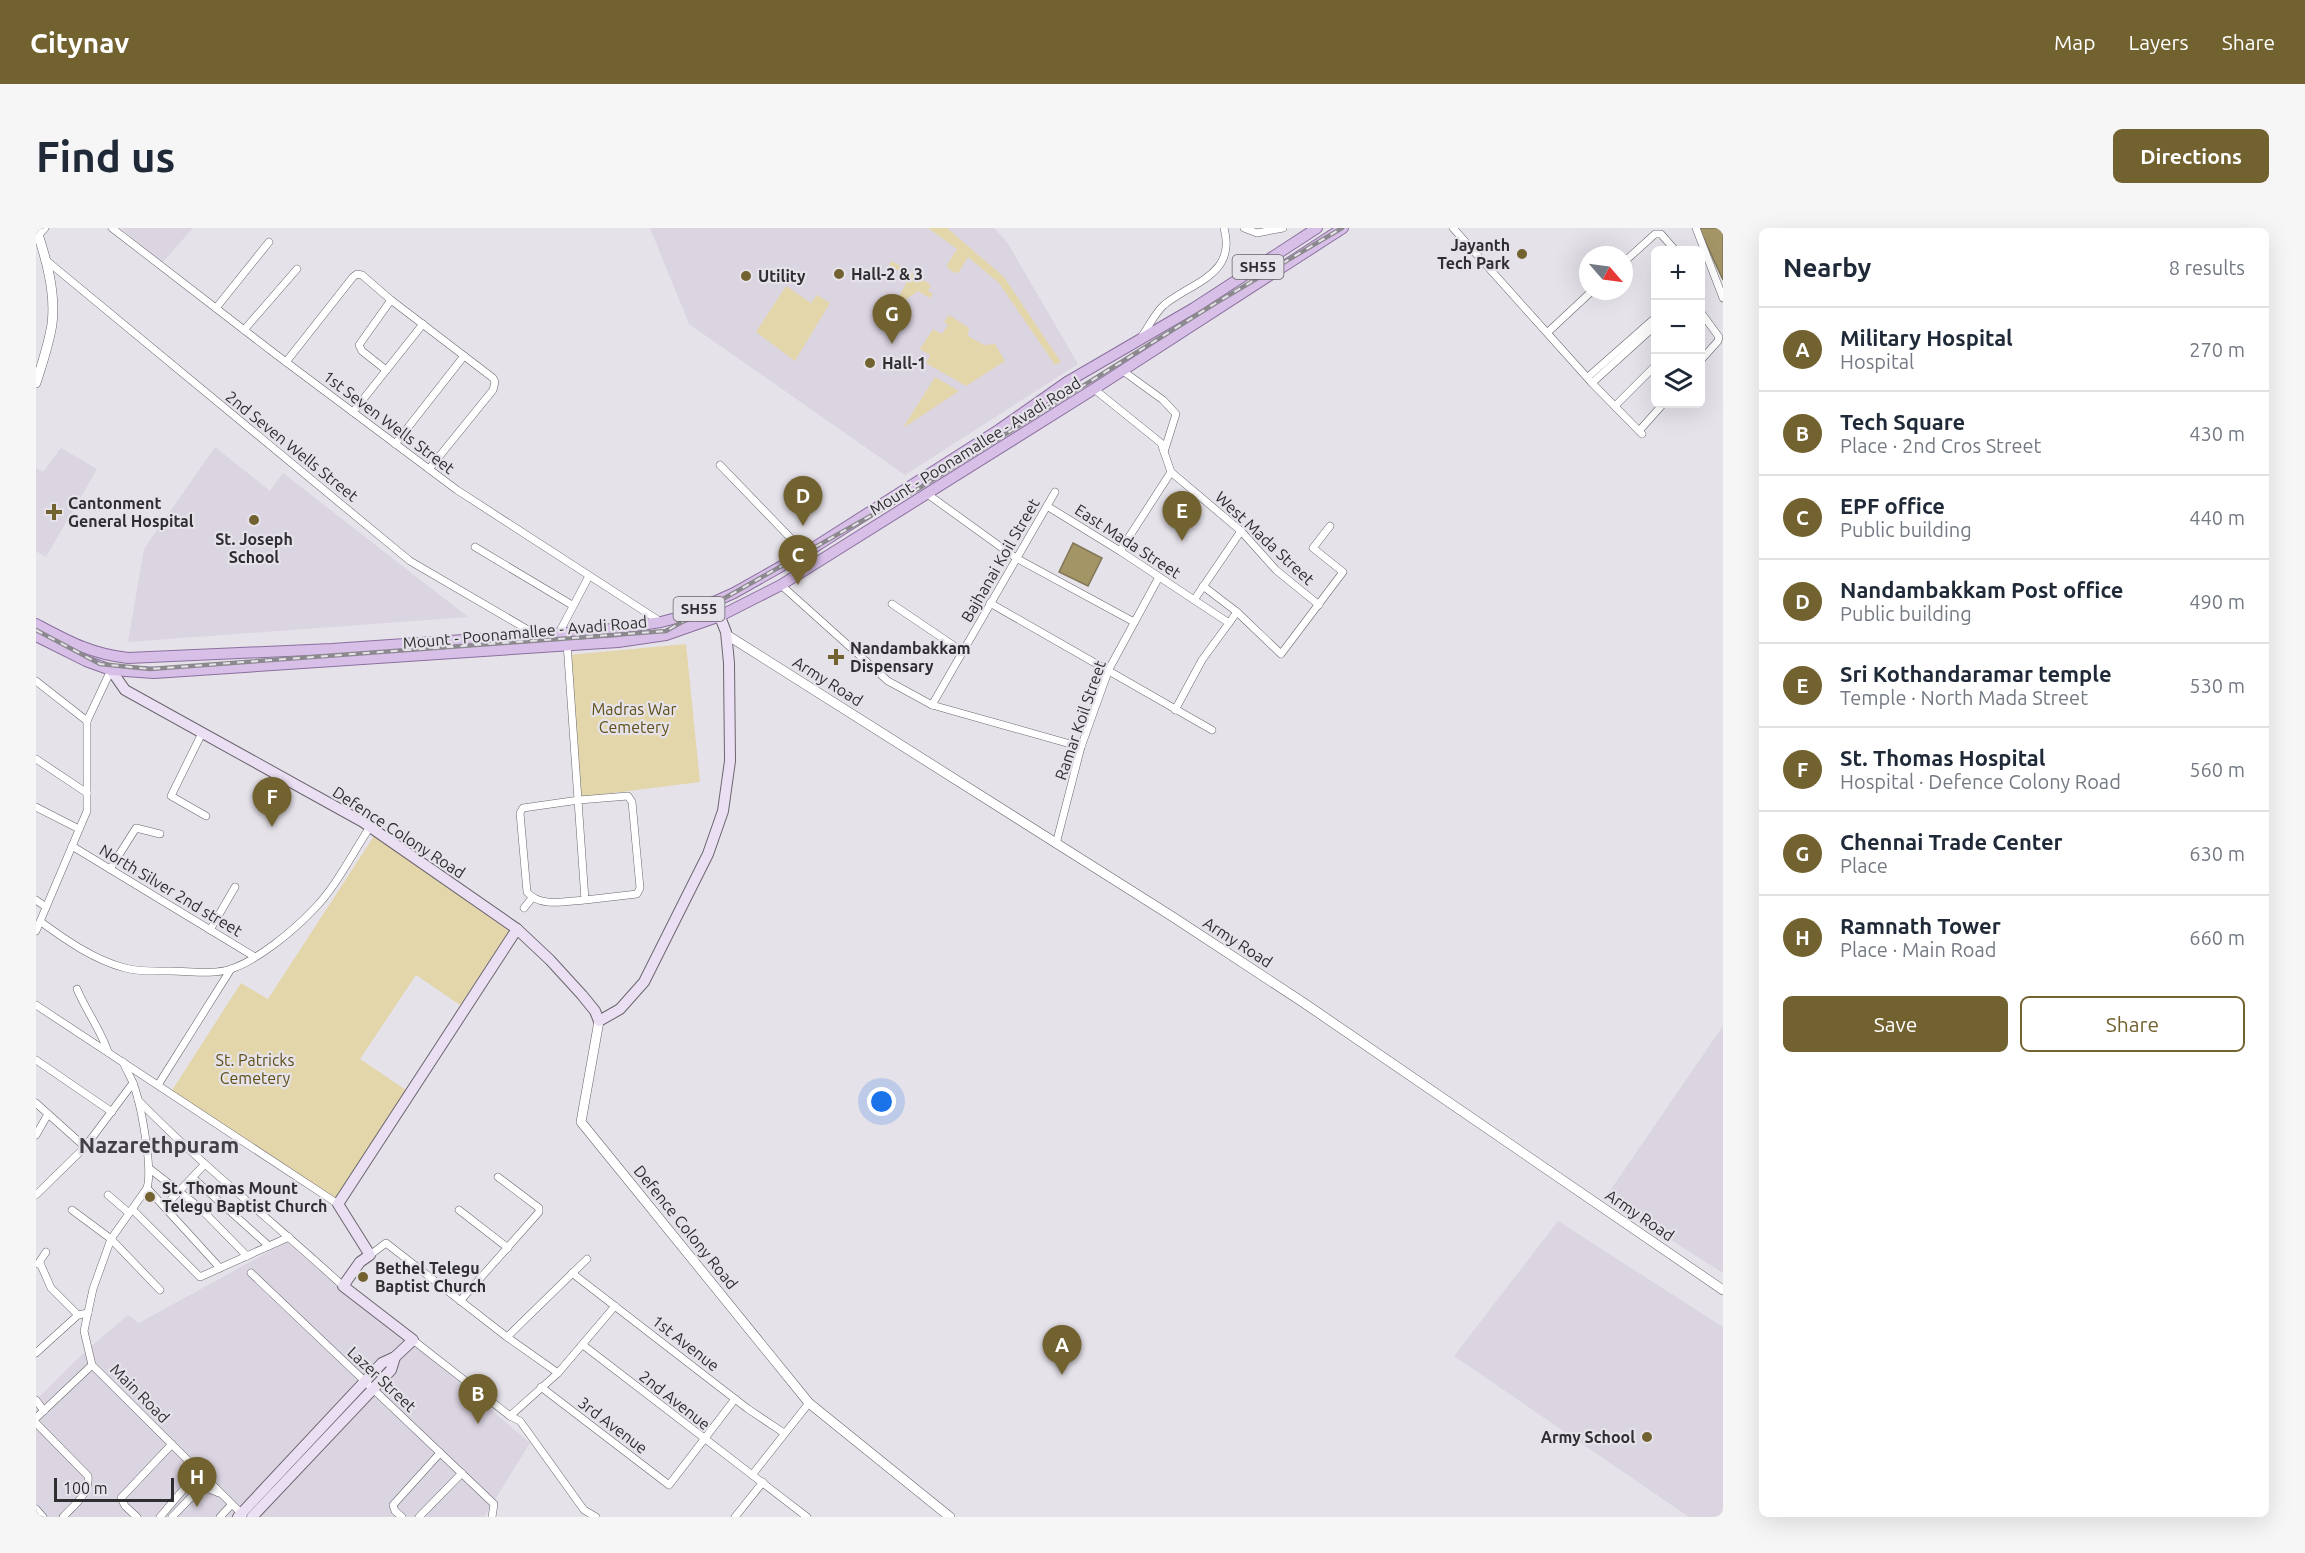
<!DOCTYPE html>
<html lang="en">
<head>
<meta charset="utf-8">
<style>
	:root { --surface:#fff; --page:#f6f6f7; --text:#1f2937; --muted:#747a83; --line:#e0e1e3; --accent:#726230 }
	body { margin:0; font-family:Ubuntu,sans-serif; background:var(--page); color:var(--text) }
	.controls { position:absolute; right:18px; top:18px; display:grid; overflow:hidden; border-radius:9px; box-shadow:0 6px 24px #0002 }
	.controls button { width:54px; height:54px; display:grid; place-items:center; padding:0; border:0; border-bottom:2px solid var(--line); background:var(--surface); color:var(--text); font:30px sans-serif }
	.compass { position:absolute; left:1543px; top:18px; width:54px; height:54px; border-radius:50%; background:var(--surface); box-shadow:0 6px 24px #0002; rotate:118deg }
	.scale { position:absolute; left:18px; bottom:15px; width:120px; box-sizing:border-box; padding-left:6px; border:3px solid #2f2e31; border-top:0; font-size:16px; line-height:21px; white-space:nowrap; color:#2f2e31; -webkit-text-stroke:4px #e6e2ea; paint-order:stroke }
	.you { position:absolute; left:846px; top:874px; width:21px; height:21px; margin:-15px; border:4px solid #fff; border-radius:50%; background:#1a73e8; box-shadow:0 0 0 9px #1a73e833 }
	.badge { display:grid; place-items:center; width:39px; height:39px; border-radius:50%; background:var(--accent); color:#fff; font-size:20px; font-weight:700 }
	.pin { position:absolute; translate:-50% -50px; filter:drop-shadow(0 2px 3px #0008) }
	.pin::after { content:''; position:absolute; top:32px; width:21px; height:18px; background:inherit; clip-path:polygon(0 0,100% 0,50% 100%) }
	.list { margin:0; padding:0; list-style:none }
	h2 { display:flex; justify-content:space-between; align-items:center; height:78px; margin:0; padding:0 24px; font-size:26px }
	h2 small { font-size:20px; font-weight:400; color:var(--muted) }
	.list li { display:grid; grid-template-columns:39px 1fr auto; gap:18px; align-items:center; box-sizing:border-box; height:84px; padding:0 24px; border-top:2px solid var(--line) }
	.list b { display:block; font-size:22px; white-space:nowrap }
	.list p { margin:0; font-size:20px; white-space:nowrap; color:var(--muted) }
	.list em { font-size:20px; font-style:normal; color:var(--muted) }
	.actions { display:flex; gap:12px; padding:18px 24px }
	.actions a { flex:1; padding:14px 0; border:2px solid var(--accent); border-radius:9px; text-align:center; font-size:21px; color:var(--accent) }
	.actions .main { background:var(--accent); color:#fff }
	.icon { flex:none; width:33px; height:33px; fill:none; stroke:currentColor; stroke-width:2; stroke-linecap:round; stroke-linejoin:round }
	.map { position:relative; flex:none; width:1687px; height:1289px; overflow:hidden; border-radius:9px }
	header { display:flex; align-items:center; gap:36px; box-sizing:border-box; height:84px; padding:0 30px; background:var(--accent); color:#fff }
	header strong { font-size:28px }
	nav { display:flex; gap:33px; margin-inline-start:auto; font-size:21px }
	.intro { display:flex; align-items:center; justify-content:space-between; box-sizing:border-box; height:144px; padding:0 36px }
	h1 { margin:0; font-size:42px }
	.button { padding:15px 27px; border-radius:9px; background:var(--accent); color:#fff; font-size:21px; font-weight:700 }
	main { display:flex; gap:36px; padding:0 36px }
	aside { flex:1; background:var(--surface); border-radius:9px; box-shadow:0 6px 24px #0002 }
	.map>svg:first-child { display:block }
	.built { fill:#dbd4e1 }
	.green { fill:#e4d6ab }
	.water { fill:#a49567; stroke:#817657; stroke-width:1.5 }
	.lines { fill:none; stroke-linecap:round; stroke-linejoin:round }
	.minor-casing { stroke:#6a666d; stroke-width:8 }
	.tertiary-casing { stroke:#6a666d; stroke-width:10 }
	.secondary-casing { stroke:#6a666d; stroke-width:12 }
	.primary-casing { stroke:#8b709e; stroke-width:12 }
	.minor { stroke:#fff; stroke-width:7 }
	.tertiary { stroke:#fff; stroke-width:9 }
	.secondary { stroke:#ebdff3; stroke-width:10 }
	.primary { stroke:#d7bfe8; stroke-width:10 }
	.rail-casing { stroke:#8b898e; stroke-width:4.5 }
	.rail { stroke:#e6e2ea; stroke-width:2; stroke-dasharray:7; stroke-linecap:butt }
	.poi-dot { fill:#726230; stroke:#e6e2ea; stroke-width:2 }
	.labels { text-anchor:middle; stroke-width:4.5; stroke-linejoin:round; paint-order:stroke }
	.shield { fill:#e6e2ea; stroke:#666468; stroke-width:1.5 }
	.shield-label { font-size:15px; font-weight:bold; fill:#2f2e31 }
	.poi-label { font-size:16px; font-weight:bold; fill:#2f2e31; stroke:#e6e2ea; text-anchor:start }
	.street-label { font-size:16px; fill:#2f2e31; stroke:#e6e2ea }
	.park-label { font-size:16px; fill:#5f4f17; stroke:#e6e2ea }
	.district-label { font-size:22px; font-weight:bold; fill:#444046; stroke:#e6e2ea }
</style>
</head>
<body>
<header>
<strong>Citynav</strong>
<nav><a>Map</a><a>Layers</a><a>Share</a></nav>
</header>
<div class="intro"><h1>Find us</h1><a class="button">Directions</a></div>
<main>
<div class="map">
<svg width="1687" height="1289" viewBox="0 0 1687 1289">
	<rect width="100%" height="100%" fill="#e6e2ea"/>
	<g class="built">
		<path d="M85,0H157L127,34L128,38Z"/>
		<path d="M614,0H958L971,14L1042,136L869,247L653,96Z"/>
		<path d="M179,219L234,263L247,245L432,389L92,414L108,321Z"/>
		<path d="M25,220L61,241L10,329L0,323V240L7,244Z"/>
		<path d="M1687,798V1045L1569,970Z"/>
		<path d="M1522,993L1687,1099V1289H1653L1418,1128Z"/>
		<path d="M254,1012L494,1215L448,1289H0V1172L53,1120L92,1087L103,1095Z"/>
	</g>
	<g class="green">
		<path d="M892,0H911L968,49L1025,134L1019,137L963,55L932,29L923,44L918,45L912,40L911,37L921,21Z"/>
		<path d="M856,33L895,57L892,63L897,66L894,70L882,63L871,71L861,86L854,83L874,49L853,37Z"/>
		<path d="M750,58L775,75L781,67L794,75L759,133L720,104Z"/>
		<path d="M913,87L933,100L932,108L948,117L959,116L969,133L930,158L890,135L894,127L884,121L897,101L906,106L912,97L908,94Z"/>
		<path d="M899,149L923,163L867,200Z"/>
		<path d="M650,416L664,554L545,569L533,427Z"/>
		<path d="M338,608L473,703L424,777L380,747L324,831L370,862L299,971L135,864L205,755L232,771Z"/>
	</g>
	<g class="water">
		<path d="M1663,0H1687V52Z"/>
		<path d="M1037,315L1066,330L1052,358L1023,344Z"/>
	</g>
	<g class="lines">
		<defs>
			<g id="minor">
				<path d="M76,0L238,125L421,262L625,394"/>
				<path d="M1208,0L1221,5L1247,0"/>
				<path d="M1417,0L1556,155L1606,206"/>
				<path d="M1660,0L1687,70"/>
				<path d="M3,7L9,0"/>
				<path d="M11,33L374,333L499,406"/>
				<path d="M1588,34L1619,6H1625L1639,22"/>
				<path d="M180,80L233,14"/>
				<path d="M1664,83L1683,109L1682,113L1664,133"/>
				<path d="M208,102L261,41"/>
				<path d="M1512,104L1556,63"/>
				<path d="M1106,108C1113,98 1119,85 1128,77C1156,54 1201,47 1188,0"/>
				<path d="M250,134L317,49L321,46L326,47L355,72L457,150L459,154L457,162L393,241"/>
				<path d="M350,142L326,123L323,117L355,72"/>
				<path d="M1087,143L1127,172L1140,186L1128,224"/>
				<path d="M1552,149L1620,89"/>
				<path d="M1556,155L1620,97"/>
				<path d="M1058,161L1125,215L1135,244L1205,303L1240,342L1283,377"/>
				<path d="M1579,178L1620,137"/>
				<path d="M317,184L387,96"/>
				<path d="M1603,203L1627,176"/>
				<path d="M359,216L428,128"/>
				<path d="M684,237L769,325"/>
				<path d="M890,265L980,330L1098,394"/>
				<path d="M1011,278L1084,323L1193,395"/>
				<path d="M439,319L536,377"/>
				<path d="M1084,323L1135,244"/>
				<path d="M745,357L852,453L896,477L1045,519"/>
				<path d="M1167,358L1201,384L1245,426L1307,344L1277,320L1294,298"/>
				<path d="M1158,372L1205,303"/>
				<path d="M954,375L1176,502"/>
				<path d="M856,376L927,424"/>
				<path d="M523,405L553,348"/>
				<path d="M531,415L549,672L601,666L604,660L596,574L592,568L543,572L487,580L484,585L491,664C504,680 530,673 549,672"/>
				<path d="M0,453L51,493"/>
				<path d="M896,477L1019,264"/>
				<path d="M1139,482L1166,432L1201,384"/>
				<path d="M166,505L135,568L170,588"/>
				<path d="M0,531L51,565"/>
				<path d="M0,579L43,601"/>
				<path d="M1020,616L1045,519L1073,441L1123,349"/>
				<path d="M36,618L219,729"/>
				<path d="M74,641L100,600L124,606"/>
				<path d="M0,672L10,679"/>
				<path d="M488,680L496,670"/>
				<path d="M5,694C30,712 58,732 89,740C104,744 120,743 135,743C154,743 177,747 195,741C222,732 257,703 277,682C300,659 316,626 334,599"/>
				<path d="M174,702L199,659"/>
				<path d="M0,703L51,583V493L75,442"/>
				<path d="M41,761C50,783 65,802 72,824"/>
				<path d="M0,777L302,976"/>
				<path d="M0,832L76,884"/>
				<path d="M87,834C90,841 94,848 97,855C105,876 117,940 111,960L75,1011L57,1061L48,1103L56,1137L207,1287"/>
				<path d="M122,857L195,741"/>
				<path d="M102,872C166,938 239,995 307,1058"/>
				<path d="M0,875L49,919"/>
				<path d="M0,907L12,886"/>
				<path d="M114,941L163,979L211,1028"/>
				<path d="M157,950L233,1018"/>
				<path d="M111,960L184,1040"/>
				<path d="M0,967L49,919L97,855"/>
				<path d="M72,967L93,985"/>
				<path d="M129,978L169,936"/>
				<path d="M96,981L164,1049L253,1009"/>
				<path d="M36,982L75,1011L124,1062"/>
				<path d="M423,982L472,1020"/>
				<path d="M334,1027L350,1015L471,1109L522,1145"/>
				<path d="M4,1035L15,1060L42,1087"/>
				<path d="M2,1036L10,1024"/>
				<path d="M215,1045L458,1276L456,1289"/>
				<path d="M536,1045L712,1181L748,1205"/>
				<path d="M424,1073L503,984V980L462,949"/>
				<path d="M471,1109L551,1031"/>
				<path d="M377,1112L474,1188L484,1193L548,1282L560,1289"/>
				<path d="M547,1117L771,1289"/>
				<path d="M0,1125L42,1087L52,1085"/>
				<path d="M505,1159L633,1257L699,1171"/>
				<path d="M0,1172L8,1183"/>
				<path d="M474,1188L522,1145L579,1078"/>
				<path d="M0,1190L56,1137"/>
				<path d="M0,1195L52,1248C54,1266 38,1277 27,1289"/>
				<path d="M716,1247L773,1175"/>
				<path d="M0,1281L7,1289"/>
				<path d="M101,1289L89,1278L85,1270L136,1216"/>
				<path d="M124,1289L163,1243"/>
				<path d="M136,1289L163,1261L168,1259L183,1265"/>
				<path d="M184,1289L196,1276"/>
				<path d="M366,1289L359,1283L357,1277L404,1225"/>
				<path d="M383,1289L426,1245"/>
				<path d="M699,1289L727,1254"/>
			</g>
			<g id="tertiary">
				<path d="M0,155C6,136 13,116 16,96C20,64 10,30 0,0"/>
				<path d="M691,407L1137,689L1268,775L1687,1062"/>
				<path d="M563,793L545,894L773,1175L914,1289"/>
			</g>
			<g id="secondary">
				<path d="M75,442L89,462L327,594L481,701L514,732L546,767L559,783L563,793L584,781L608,754L672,626L687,583L694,533L693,435L690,404L678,374"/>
				<path d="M202,1289L346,1135L359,1129L377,1112L307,1058L324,1034L334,1027L302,976L481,701"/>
				<path d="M216,1289L355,1142L359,1129"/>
			</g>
			<g id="primary">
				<path d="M0,396C32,413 55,426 92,430L296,421L531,405L577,401L625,394L644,389L698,365L774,322L964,201L1031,154L1158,80L1281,0"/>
				<path d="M0,408L50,433L75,442L118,445L582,414L630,407L684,388L745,357L1058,161L1307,0"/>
			</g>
		</defs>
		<use href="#minor" class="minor-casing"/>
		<use href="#tertiary" class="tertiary-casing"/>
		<use href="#secondary" class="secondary-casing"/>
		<use href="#primary" class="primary-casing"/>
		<use href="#minor" class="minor"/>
		<use href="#tertiary" class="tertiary"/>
		<use href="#secondary" class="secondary"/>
		<use href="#primary" class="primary"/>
		<defs>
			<path id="rail" d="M0,402L64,436L114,441L630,403L877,264L1183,73L1306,0"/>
		</defs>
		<use href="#rail" class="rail-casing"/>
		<use href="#rail" class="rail"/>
	</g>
	<g class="poi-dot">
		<circle cx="1486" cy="26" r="6"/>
		<circle cx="803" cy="46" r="6"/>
		<circle cx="710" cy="48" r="6"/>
		<circle cx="834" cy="135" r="6"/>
		<path d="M15 275h6v6h6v6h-6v6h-6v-6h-6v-6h6z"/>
		<circle cx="218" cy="292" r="6"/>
		<path d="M797 420h6v6h6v6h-6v6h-6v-6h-6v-6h6z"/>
		<circle cx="114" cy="969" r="6"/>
		<circle cx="327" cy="1049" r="6"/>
		<circle cx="1611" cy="1209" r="6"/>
	</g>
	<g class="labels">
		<g class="shield">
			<rect x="1196.5" y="27" width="51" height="24" rx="4.5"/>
			<rect x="637.5" y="369" width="51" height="24" rx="4.5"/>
		</g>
		<g class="shield-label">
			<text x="1222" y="44">SH55</text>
			<text x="663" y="386">SH55</text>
		</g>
		<g class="poi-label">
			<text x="1474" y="23" text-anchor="end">Jayanth<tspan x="1474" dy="18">Tech Park</tspan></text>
			<text x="815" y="52">Hall-2 &amp; 3</text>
			<text x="722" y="54">Utility</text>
			<text x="846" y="141">Hall-1</text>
			<text x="32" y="281">Cantonment<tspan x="32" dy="18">General Hospital</tspan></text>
			<text x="218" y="317" text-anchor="middle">St. Joseph<tspan x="218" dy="18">School</tspan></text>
			<text x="814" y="426">Nandambakkam<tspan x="814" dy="18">Dispensary</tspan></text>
			<text x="126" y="966">St. Thomas Mount<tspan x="126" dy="18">Telegu Baptist Church</tspan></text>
			<text x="339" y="1046">Bethel Telegu<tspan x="339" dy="18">Baptist Church</tspan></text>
			<text x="1599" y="1215" text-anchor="end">Army School</text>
		</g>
		<g class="street-label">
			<text transform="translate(353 194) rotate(37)" y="6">1st Seven Wells Street</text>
			<text transform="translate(256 218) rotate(39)" y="6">2nd Seven Wells Street</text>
			<text transform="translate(939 218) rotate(-32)" y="6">Mount - Poonamallee - Avadi Road</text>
			<text transform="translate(1229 310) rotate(43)" y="6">West Mada Street</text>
			<text transform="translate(1092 313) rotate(33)" y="6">East Mada Street</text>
			<text transform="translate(964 332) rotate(-60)" y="6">Bajhanai Koil Street</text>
			<text transform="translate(489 404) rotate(-5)" y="6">Mount - Poonamallee - Avadi Road</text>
			<text transform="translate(792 453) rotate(32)" y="6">Army Road</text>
			<text transform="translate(1044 492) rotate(-71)" y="6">Ramar Koil Street</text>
			<text transform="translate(363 604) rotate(33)" y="6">Defence Colony Road</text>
			<text transform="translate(135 662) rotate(31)" y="6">North Silver 2nd street</text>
			<text transform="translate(1202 714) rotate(33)" y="6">Army Road</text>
			<text transform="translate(1604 987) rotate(34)" y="6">Army Road</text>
			<text transform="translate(650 999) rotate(51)" y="6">Defence Colony Road</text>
			<text transform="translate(650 1115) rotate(38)" y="6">1st Avenue</text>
			<text transform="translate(346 1151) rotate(43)" y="6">Lazer Street</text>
			<text transform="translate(104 1165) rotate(45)" y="6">Main Road</text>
			<text transform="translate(639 1172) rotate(38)" y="6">2nd Avenue</text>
			<text transform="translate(577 1197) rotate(37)" y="6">3rd Avenue</text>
		</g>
		<g class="park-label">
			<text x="598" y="487">Madras War<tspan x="598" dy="18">Cemetery</tspan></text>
			<text x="219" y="838">St. Patricks<tspan x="219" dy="18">Cemetery</tspan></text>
		</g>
		<g class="district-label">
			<text x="123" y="925">Nazarethpuram</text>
		</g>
	</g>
</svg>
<div class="controls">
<button>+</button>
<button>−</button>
<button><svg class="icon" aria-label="layers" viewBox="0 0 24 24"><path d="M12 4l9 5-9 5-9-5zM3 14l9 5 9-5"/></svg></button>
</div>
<svg class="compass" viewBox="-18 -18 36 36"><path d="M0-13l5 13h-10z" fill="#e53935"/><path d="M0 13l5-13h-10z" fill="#747a83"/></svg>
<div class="scale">100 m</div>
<div class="you"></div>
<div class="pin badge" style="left:1026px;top:1147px">A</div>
<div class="pin badge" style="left:442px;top:1196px">B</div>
<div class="pin badge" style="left:762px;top:357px">C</div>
<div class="pin badge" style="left:767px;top:298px">D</div>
<div class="pin badge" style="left:1146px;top:313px">E</div>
<div class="pin badge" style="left:236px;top:599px">F</div>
<div class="pin badge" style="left:856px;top:116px">G</div>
<div class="pin badge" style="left:161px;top:1279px">H</div>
</div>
<aside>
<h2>Nearby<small>8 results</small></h2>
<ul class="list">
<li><span class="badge">A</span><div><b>Military Hospital</b><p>Hospital</p></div><em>270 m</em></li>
<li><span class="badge">B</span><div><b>Tech Square</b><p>Place · 2nd Cros Street</p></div><em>430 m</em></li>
<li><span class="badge">C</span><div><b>EPF office</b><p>Public building</p></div><em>440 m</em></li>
<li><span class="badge">D</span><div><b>Nandambakkam Post office</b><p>Public building</p></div><em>490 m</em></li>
<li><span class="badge">E</span><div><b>Sri Kothandaramar temple</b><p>Temple · North Mada Street</p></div><em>530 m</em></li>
<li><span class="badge">F</span><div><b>St. Thomas Hospital</b><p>Hospital · Defence Colony Road</p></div><em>560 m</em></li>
<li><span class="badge">G</span><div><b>Chennai Trade Center</b><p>Place</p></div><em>630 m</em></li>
<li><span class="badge">H</span><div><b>Ramnath Tower</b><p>Place · Main Road</p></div><em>660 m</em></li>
</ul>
<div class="actions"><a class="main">Save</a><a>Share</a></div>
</aside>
</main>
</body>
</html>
